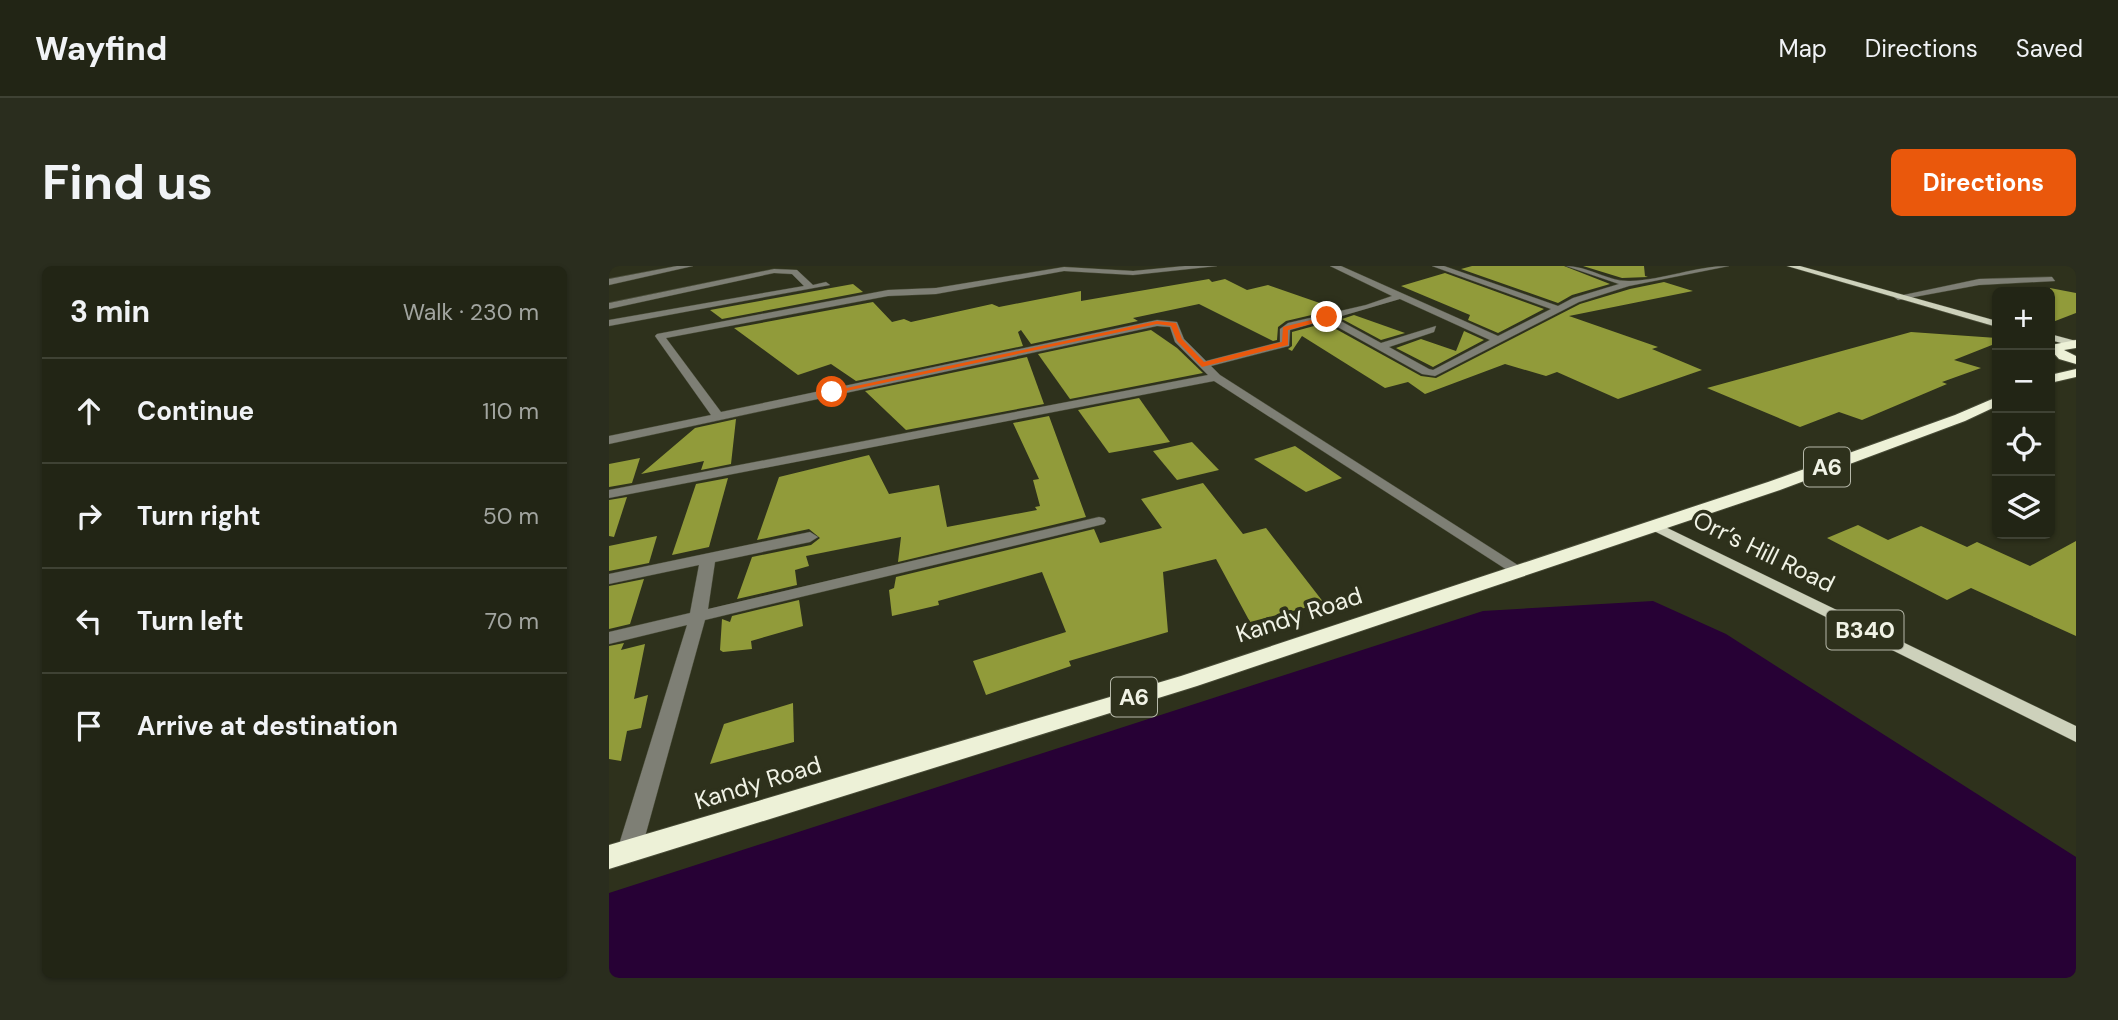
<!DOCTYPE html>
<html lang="en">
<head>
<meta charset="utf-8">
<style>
	:root { --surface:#222515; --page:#2a2d1e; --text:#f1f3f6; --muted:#a2a5a0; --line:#3f4234; --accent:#ea580c }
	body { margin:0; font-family:"DM Sans",sans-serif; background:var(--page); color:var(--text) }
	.controls { position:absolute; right:21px; top:21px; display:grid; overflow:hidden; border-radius:10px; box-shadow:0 2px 5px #0004 }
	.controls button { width:63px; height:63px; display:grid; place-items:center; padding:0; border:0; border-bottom:2px solid var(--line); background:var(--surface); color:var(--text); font:35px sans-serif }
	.stop { position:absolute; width:21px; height:21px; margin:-16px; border:5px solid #ea580c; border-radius:50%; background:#fff }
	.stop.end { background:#ea580c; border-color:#fff; box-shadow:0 2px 7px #0008 }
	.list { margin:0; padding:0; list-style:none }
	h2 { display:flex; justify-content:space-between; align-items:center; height:91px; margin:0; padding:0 28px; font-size:30px }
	h2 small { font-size:23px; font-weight:400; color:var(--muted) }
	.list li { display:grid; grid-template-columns:46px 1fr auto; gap:21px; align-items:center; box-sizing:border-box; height:105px; padding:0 28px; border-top:2px solid var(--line) }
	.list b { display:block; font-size:26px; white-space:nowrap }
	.list em { font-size:23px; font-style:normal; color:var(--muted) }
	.icon { flex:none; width:38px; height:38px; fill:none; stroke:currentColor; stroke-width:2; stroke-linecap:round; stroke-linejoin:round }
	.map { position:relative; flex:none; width:1467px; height:712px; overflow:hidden; border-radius:10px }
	header { display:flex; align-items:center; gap:42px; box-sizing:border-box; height:98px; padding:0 35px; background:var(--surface); border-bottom:2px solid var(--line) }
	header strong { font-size:33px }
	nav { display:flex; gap:38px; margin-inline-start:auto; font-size:24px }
	.intro { display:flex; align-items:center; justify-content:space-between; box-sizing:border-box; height:168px; padding:0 42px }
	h1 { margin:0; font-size:49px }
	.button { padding:18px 32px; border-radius:10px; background:var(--accent); color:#fff; font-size:24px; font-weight:700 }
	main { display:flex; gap:42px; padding:0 42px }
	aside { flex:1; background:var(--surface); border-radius:10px; box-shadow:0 2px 5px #0004 }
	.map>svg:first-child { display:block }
	.water { fill:#270135 }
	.building { fill:#919b3a }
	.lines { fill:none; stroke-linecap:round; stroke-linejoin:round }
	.minor-casing { stroke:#494c38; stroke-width:1 }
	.major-casing { stroke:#494c38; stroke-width:1 }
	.highway-casing { stroke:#494c38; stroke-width:2 }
	.minor { fill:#7e7f75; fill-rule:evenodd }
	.major { fill:#cdd1bb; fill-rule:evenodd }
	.highway { fill:#edf1d7; fill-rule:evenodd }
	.route { fill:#ea580c }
	.labels { text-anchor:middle; stroke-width:7; stroke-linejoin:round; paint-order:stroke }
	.shield { fill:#2e311c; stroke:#b6b8a9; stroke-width:2 }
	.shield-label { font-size:23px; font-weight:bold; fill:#f0f2e5 }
	.street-label { font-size:24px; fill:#f0f2e5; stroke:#2e311c }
</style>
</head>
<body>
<header>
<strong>Wayfind</strong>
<nav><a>Map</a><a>Directions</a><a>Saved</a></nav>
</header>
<div class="intro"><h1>Find us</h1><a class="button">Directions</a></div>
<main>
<aside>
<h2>3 min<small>Walk · 230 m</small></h2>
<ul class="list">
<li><svg class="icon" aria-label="ahead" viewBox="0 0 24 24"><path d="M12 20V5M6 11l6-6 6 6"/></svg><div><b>Continue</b></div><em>110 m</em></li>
<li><svg class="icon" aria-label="right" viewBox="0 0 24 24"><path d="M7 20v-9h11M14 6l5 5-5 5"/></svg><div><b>Turn right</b></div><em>50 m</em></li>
<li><svg class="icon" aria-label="left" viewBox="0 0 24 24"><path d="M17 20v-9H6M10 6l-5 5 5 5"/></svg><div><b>Turn left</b></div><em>70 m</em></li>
<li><svg class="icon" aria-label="arrive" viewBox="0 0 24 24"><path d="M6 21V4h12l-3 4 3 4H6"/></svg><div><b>Arrive at destination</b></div></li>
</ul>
</aside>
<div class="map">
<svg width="1467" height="712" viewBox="0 0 1467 712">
	<rect width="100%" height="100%" fill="#2e311c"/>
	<path class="water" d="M1044,335L1117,368L1467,591V712H0V627L874,345Z"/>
	<g class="building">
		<path d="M863,0H955L1001,18L963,29L949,37L852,3Z"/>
		<path d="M974,0H1035L1036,10L1039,11L1013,12Z"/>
		<path d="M836,7L935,43L889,67L859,54L861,49L792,20Z"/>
		<path d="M600,13L603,16L616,13L638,24L659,19L728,43L677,55L669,61L668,74L664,75L590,38L524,52L529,55L422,78L412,64L409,66L414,80L247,115L222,98L189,109L125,62L264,36L283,56L295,53L302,56L383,38L390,41L472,25V35Z"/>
		<path d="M1055,16L1084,25L960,50L1049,81L1043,83L1093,104L1009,133L948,106L937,110L896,98L816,128L799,116L776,122L693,70L683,85L679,83L683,80V66L716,57L812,110L827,112L971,38L1021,23Z"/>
		<path d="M244,18L254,26L113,53L101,44Z"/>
		<path d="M1441,22L1467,27V47L1441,57Z"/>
		<path d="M745,49L796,67L772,74L733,53Z"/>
		<path d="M542,64L568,82L594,107L461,133L429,88Z"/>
		<path d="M855,65L875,74L824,101L787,82L812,73L847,85Z"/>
		<path d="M1302,66L1388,72V77L1345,94L1372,102L1333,116L1338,118L1253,154L1230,146L1191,161L1098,122Z"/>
		<path d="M418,91L435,138L297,164L256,125Z"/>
		<path d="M530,132L561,176L500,187L469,144Z"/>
		<path d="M440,150L477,251L289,296L292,271L197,290L200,300L186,304L188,319L128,333L143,291L202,279L211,272L200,263L148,274L170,211L260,189L280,228L330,219L338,261L428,244L426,241L431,240L424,214L430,213L404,157Z"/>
		<path d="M127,153L122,198L92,204L95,195L32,208L86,162Z"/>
		<path d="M583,176L610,204L568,214L544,185Z"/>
		<path d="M686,180L733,212L697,226L645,193Z"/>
		<path d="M31,192L23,217L0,221V198Z"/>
		<path d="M119,212L100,281L63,289L87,218Z"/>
		<path d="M594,217L634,268L657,262L715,337L641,356L607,293L554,306L559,366L460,395L462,400L377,429L364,395L457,366L433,306L329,335L330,339L283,350L280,324L285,322L287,311L485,263L491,277L553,262L532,233Z"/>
		<path d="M18,231L5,271L0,270V234Z"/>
		<path d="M1249,259L1279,274L1312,260L1358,281L1368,276L1421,300L1467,275V370L1362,322L1338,334L1218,272Z"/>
		<path d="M48,270L40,297L0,305V280Z"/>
		<path d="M35,313L21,358L0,363V320Z"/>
		<path d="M190,334L194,360L142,375L143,383L114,386L111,384L113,353L121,356L123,350Z"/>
		<path d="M15,377L12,384L36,378L25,433L39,429L32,462L18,465L12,495L0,493V380Z"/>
		<path d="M184,437L185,476L101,498L115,458Z"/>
	</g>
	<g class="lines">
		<defs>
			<g id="minor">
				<path d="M68,0H84L0,19V13Z"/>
				<path d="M576,0H608L524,9L455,5L327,28L279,30L57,72L112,146L548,54L568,56L575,73L597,95L671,76V63L679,57L757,39L783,30L721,0H732L889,70L942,43L823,0H835L949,40L964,32L1010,18L957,0C979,0 1000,16 1021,15C1055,14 1086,0 1120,0L1020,20L970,36L826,110L813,108L716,54L681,64L680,80L602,100L611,109L915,303L917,306L909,311L605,115L0,232V224L599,109L566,76L561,61L548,60L0,178V170L102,149L46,70L48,68L279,24L327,22L455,1L524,5ZM791,33L881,74L824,104L820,103L780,81L825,66L827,60L772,77L726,52Z"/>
				<path d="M165,3L188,4L204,19L217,16L221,19L0,60V54L195,20L183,8L165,7L0,43V37Z"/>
				<path d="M1443,11L1446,15L1370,19L1289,34L1285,31L1370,13Z"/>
				<path d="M490,251L495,252L497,255L495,258L96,354L32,585L28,592L20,595L12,592L8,585L78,359L0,378V366L81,347L90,299L0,318V308L201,266L209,271L201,276L106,296L99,343Z"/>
			</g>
			<g id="major">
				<path d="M1178,0H1191L1388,55V61Z"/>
				<path d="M1441,68L1467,75V81L1441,74Z"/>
				<path d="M1046,256L1467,460V476L1041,263L1039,260Z"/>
			</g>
			<g id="highway">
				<path d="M1467,74V82L1455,84L1467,90V98L1450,93L1441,83L1442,79Z"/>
				<path d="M1467,103V111L1441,117V109Z"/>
				<path d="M1388,131V140L1356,155L1171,224L588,420L0,603V579L572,410L1159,216L1346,149Z"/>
			</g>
		</defs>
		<use href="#minor" class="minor-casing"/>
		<use href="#major" class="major-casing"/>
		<use href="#highway" class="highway-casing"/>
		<use href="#minor" class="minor"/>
		<use href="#major" class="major"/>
		<use href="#highway" class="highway"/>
	</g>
	<path class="route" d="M718,50L720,53L679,64V79L593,101L568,75L562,60L548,58L223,128L219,126L548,55L567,57L573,73L595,96L673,76L674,61Z"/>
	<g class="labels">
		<g class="shield">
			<rect x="1195" y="181.5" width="46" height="39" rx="5"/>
			<rect x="1217.5" y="344.5" width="77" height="39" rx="5"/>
			<rect x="502" y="411.5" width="46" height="39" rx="5"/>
		</g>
		<g class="shield-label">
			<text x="1218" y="209">A6</text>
			<text x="1256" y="372">B340</text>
			<text x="525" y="439">A6</text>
		</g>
		<g class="street-label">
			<text transform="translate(1155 286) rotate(26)" y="8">Orr’s Hill Road</text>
			<text transform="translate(690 349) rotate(-18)" y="8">Kandy Road</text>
			<text transform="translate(149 517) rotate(-17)" y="8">Kandy Road</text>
		</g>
	</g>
</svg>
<div class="controls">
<button>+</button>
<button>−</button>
<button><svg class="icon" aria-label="locate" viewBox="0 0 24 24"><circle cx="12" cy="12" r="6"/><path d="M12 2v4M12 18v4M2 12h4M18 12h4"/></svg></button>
<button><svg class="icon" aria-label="layers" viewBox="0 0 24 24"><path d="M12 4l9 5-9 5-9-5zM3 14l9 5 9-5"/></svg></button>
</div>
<div class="stop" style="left:223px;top:126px"></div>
<div class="stop end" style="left:718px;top:51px"></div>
</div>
</main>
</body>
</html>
